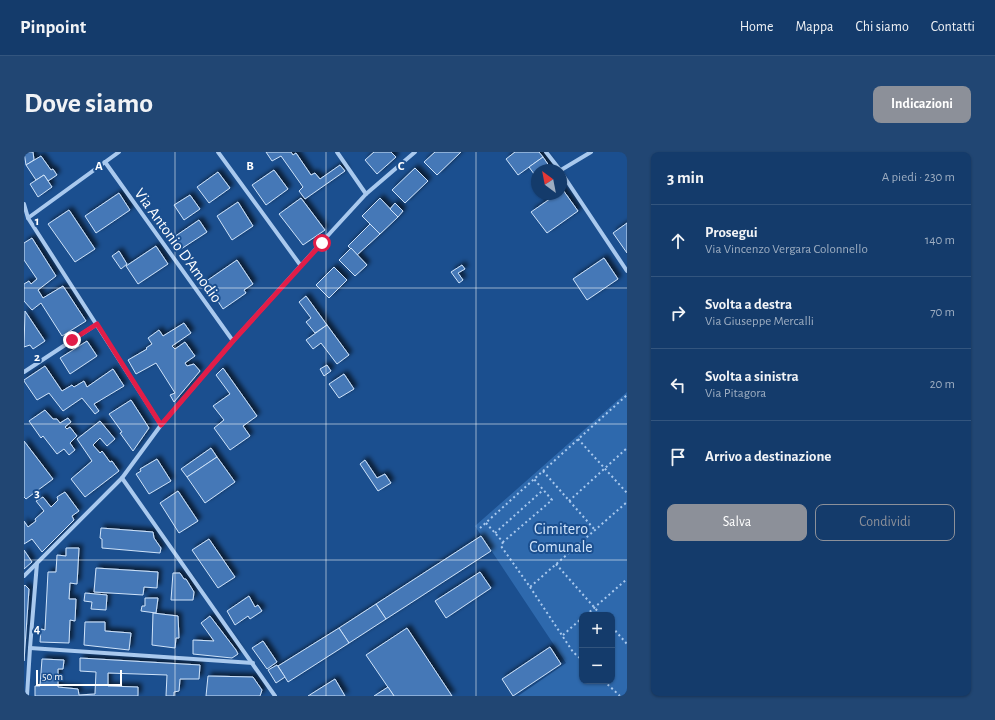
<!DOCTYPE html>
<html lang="it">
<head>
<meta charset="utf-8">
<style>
	:root { --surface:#143b6b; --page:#214673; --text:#f1f3f6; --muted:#9dadc1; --line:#33557e; --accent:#8c9099 }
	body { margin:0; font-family:"Alegreya Sans",sans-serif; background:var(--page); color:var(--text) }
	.controls { position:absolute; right:12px; bottom:12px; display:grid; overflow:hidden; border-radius:8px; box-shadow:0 1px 3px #0004 }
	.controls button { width:36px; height:36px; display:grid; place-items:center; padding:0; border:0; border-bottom:1px solid var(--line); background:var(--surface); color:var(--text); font:20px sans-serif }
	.compass { position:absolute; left:507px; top:12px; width:36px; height:36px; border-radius:50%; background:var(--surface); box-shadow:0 1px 3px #0004; rotate:328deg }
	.scale { position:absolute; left:12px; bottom:10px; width:86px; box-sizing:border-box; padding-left:4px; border:2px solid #fff; border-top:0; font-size:11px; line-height:14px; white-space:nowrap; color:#fff; -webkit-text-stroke:3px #1b4f8f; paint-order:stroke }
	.stop { position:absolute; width:12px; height:12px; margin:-9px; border:3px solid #e11d48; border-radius:50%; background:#fff }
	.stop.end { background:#e11d48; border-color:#fff; box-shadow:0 1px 4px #0008 }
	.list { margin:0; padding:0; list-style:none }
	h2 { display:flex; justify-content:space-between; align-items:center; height:52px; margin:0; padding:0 16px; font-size:17px }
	h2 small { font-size:13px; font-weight:400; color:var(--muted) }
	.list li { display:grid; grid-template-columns:26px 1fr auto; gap:12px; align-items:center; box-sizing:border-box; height:72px; padding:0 16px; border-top:1px solid var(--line) }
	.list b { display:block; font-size:15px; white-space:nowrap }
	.list p { margin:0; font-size:13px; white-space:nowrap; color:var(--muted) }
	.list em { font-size:13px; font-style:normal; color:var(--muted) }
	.actions { display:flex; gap:8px; padding:12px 16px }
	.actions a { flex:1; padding:9px 0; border:1px solid var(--accent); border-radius:8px; text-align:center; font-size:14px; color:var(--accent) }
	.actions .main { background:var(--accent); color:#fff }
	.icon { flex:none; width:22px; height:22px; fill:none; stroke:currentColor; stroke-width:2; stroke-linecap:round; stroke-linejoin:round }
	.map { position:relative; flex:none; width:603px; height:544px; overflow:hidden; border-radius:8px }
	header { display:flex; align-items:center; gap:24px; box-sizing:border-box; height:56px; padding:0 20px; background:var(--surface); border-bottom:1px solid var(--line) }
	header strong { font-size:19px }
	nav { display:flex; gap:22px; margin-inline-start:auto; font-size:14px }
	.intro { display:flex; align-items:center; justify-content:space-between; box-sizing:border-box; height:96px; padding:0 24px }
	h1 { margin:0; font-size:28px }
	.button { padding:10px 18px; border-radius:8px; background:var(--accent); color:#fff; font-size:14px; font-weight:700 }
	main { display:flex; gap:24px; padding:0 24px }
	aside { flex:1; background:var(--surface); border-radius:8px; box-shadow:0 1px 3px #0004 }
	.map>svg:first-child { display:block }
	.green { fill:#2e69ad; fill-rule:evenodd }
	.building { fill:#4478b7; stroke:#cfe3fa; filter:url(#shadow) }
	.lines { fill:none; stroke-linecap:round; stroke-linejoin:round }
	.path { stroke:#a9c9ee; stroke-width:2; stroke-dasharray:2 3; stroke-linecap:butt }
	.minor { stroke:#a9c9ee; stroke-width:4 }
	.route { stroke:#e11d48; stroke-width:5 }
	.grid { fill:none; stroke:#fff; stroke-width:1; stroke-opacity:0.55 }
	.labels { text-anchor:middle; stroke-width:4; stroke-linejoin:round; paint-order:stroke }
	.street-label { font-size:16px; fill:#fff; stroke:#1b4f8f }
	.park-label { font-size:16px; fill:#cfe3fa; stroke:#1b4f8f }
	.grid-label { font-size:13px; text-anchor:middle; font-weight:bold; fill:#fff; stroke:#1b4f8f; stroke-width:4; stroke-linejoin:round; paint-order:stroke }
</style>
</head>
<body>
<header>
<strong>Pinpoint</strong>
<nav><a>Home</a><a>Mappa</a><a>Chi siamo</a><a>Contatti</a></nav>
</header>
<div class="intro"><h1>Dove siamo</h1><a class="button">Indicazioni</a></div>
<main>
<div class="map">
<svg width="603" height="544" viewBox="0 0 603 544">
	<defs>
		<filter id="shadow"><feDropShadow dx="3.5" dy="-3.5" stdDeviation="2" flood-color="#0009"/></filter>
	</defs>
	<rect width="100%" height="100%" fill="#1b4f8f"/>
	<path class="green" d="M603,240V544H494L542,511L451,374ZM558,463H588V529H558Z"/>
	<g class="building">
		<path d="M0,0H9L10,8L2,13Z"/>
		<path d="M242,0H267L269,3L272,1L287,23L291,21L296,27L316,13L321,19L281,47L275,39L279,35L257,4L248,9Z"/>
		<path d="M350,0H367L372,5L353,22L341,8Z"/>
		<path d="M411,0H437L413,23L400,10Z"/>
		<path d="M491,0H515L519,5L494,23L482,7Z"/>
		<path d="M17,4L27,18L29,17L33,23L24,29L20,23L12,28L2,13Z"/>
		<path d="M519,5L528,18H513V26L505,15Z"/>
		<path d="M391,16L404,29L381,51L368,38Z"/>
		<path d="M250,18L264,37L242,53L228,33Z"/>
		<path d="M194,20L206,36L185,51L173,35Z"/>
		<path d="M20,23L28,35L14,45L6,32Z"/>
		<path d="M539,38L554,59L523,81L507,60L533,42H537V39Z"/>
		<path d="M95,41L106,58L72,81L61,64Z"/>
		<path d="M166,43L176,57L160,68L150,53Z"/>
		<path d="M277,46L301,78L279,93L255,62Z"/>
		<path d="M356,46L374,65L356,82L338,64Z"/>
		<path d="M214,50L229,74L208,88L193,64Z"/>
		<path d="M371,51L379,59L374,65L366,57Z"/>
		<path d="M45,58L71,97L51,110L24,72Z"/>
		<path d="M175,68L183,80L157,97L150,85Z"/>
		<path d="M603,71V101L589,81Z"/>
		<path d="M346,72L356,82L333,103L324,94Z"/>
		<path d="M8,86L32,124L14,138L19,146L39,134L62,169L38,184L17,151L8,158L0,149V132L5,129L7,132L13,127L0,108V91Z"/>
		<path d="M132,94L144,112L114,132L102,114Z"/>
		<path d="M327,96L343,113L331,124L315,108Z"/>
		<path d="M95,99L103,112L97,117L88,104Z"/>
		<path d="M580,106L594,127L563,148L549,127Z"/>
		<path d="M213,108L229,132L220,138L222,141L199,157L181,130Z"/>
		<path d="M438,113L441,117L434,121L439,128L435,131L427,120Z"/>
		<path d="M310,115L323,128L305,146L292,133Z"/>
		<path d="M282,144L303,173L291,181L282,170L287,166L275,150Z"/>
		<path d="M1,159L21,189L9,197L6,193L0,195Z"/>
		<path d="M160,171L167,181L148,194L151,197L161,190L171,204L161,211L163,214L170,212L176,219L150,250L146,243L151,241L132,211L112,222L104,208L123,197L122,196L128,192L124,186L135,178L139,184Z"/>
		<path d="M303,173L325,203L313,212L297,191L289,197L282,188Z"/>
		<path d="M63,189L73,204L46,222L36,206Z"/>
		<path d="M303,213L307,219L300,224L296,217Z"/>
		<path d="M21,214L38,239L48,233L50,235L60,229L63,235L89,217L100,234L70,252L75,259L71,262L58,246L39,259L25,241L13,248L0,229V228Z"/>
		<path d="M199,216L233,264L219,274L226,284L206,298L190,276L200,268L189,254L206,242L192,223Z"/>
		<path d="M320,222L330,237L315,246L305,232Z"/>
		<path d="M107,248L125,276L109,299L96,281L98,280L85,262Z"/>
		<path d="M21,258L29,267H33L36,271L44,266L47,270L41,275L43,277L46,275L53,284L46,291L51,298L45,303L40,297L33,302L19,284L17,286L5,269Z"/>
		<path d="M76,269L91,287L83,294L76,286L69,293L76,301L78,299L86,310L88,309L95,319L61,345L47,327L68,309L53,287Z"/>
		<path d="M0,289L29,327L2,347L0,345Z"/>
		<path d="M187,296L193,305L163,325L157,317Z"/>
		<path d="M193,305L211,330L181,351L163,325Z"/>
		<path d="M133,307L147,329L125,342L112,322L117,319L116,317Z"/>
		<path d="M341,308L353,326L361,322L367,331L354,339L336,312Z"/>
		<path d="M154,339L174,369L155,381L136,351Z"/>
		<path d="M41,340L55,359L48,364L50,368L18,400L8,387L0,392V369L4,375L12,369L11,367L20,359L12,349L19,345L27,355L34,348L33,345Z"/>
		<path d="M77,376L129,380L130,386L137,396L136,401L78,396V387L76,386Z"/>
		<path d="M457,384L467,399L362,467L352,452Z"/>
		<path d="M185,387L211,425L194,436L168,398Z"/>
		<path d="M42,396H55L53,432L46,431L45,447H52L51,469L46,468L45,491L16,490L17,477L21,478L24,420H32L33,403L42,404Z"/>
		<path d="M0,398L8,410L0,417Z"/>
		<path d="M72,416L134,420L133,436L120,435L119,443L70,440Z"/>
		<path d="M456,420L467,436L422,466L411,449Z"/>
		<path d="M149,421H156L160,427H162L170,440L169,448H147Z"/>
		<path d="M1,433L5,437L0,509V434Z"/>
		<path d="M61,441L83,443L82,458L67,457L68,450L60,449Z"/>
		<path d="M225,444L231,455L234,453L238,459L226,467L224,464L211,473L203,459Z"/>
		<path d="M121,446H134L132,461L117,459L118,454H121Z"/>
		<path d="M352,452L362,467L325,491L315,476Z"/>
		<path d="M129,461L154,464L155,486H152L151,496L128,493Z"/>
		<path d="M186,464L212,498L214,502L208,506L169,502V488L190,489L177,471Z"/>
		<path d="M61,470H81V479L107,481L105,498L60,493Z"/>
		<path d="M315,476L325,491L264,530L254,514Z"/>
		<path d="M383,476L428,544H370L342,503Z"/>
		<path d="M239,489L253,510L243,517L228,496Z"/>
		<path d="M526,495L537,512L489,544L478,527Z"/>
		<path d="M56,506L176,513L175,527H156L155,539L150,540V544H142L143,523L84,521V534L114,535V544H11V534H16L18,507L40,508L39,517H34V535L54,537L55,543L71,542L72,520L56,519Z"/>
		<path d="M253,513L261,525L252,531L244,518Z"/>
		<path d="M184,524L229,525L238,538L236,544H182Z"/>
		<path d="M311,527L321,544H284Z"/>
		<path d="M364,535L370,544H350Z"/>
	</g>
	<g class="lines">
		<g class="path">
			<path d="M554,287L603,341"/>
			<path d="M519,319L571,378"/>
			<path d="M545,349L603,296"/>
			<path d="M462,371L479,390L528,348L510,327"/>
			<path d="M456,376L603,243"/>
			<path d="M471,381L519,338"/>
			<path d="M479,390L477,394L506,435L603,350"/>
			<path d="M532,412L577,463"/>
			<path d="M506,435L549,500L558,508"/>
			<path d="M562,463L603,427"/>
			<path d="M588,475L603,492"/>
			<path d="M539,483L558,466"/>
			<path d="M580,529L596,544"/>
			<path d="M600,544L603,542"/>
		</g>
		<g class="minor">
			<path d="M194,0L277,114"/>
			<path d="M313,0L342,42"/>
			<path d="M522,0L536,18"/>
			<path d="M81,10L209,189"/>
			<path d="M537,18L567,0"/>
			<path d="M537,20L603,119"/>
			<path d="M0,52L4,66L137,273"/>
			<path d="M4,66L95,0"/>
			<path d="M0,220L73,172"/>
			<path d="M98,326L251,544"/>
			<path d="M0,424L98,326L137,273L209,189L308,79L342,42L391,0"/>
			<path d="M6,496L229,511"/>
			<path d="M3,544L6,496L13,411"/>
		</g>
	</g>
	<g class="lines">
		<path class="route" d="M48,188L73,172L137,273L209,189L298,91"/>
	</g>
	<path class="grid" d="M151,0V544M302,0V544M452,0V544M0,136H603M0,272H603M0,408H603"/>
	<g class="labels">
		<g class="street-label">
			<text transform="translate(155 93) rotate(54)" y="6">Via Antonio D'Amodio</text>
		</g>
		<g class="park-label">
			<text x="537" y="382">Cimitero<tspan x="537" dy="18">Comunale</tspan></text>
		</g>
	</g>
	<g class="grid-label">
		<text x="75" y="18">A</text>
		<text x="226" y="18">B</text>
		<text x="377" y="18">C</text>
		<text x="13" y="73">1</text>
		<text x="13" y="209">2</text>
		<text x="13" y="345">3</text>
		<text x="13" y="481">4</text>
	</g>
</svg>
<div class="controls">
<button>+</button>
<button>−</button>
</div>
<svg class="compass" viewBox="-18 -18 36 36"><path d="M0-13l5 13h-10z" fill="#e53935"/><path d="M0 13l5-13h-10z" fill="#9dadc1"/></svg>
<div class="scale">50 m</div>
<div class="stop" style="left:298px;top:91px"></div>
<div class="stop end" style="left:48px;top:188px"></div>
</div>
<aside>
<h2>3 min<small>A piedi · 230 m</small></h2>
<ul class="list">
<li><svg class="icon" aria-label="ahead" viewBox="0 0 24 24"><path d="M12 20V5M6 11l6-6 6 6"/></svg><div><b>Prosegui</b><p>Via Vincenzo Vergara Colonnello</p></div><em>140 m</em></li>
<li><svg class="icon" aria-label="right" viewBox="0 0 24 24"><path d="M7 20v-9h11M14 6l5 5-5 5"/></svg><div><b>Svolta a destra</b><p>Via Giuseppe Mercalli</p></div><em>70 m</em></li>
<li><svg class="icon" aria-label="left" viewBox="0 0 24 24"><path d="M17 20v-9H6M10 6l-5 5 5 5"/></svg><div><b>Svolta a sinistra</b><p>Via Pitagora</p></div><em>20 m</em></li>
<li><svg class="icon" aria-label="arrive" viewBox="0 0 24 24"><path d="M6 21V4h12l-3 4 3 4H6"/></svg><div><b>Arrivo a destinazione</b></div></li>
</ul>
<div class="actions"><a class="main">Salva</a><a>Condividi</a></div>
</aside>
</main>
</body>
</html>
